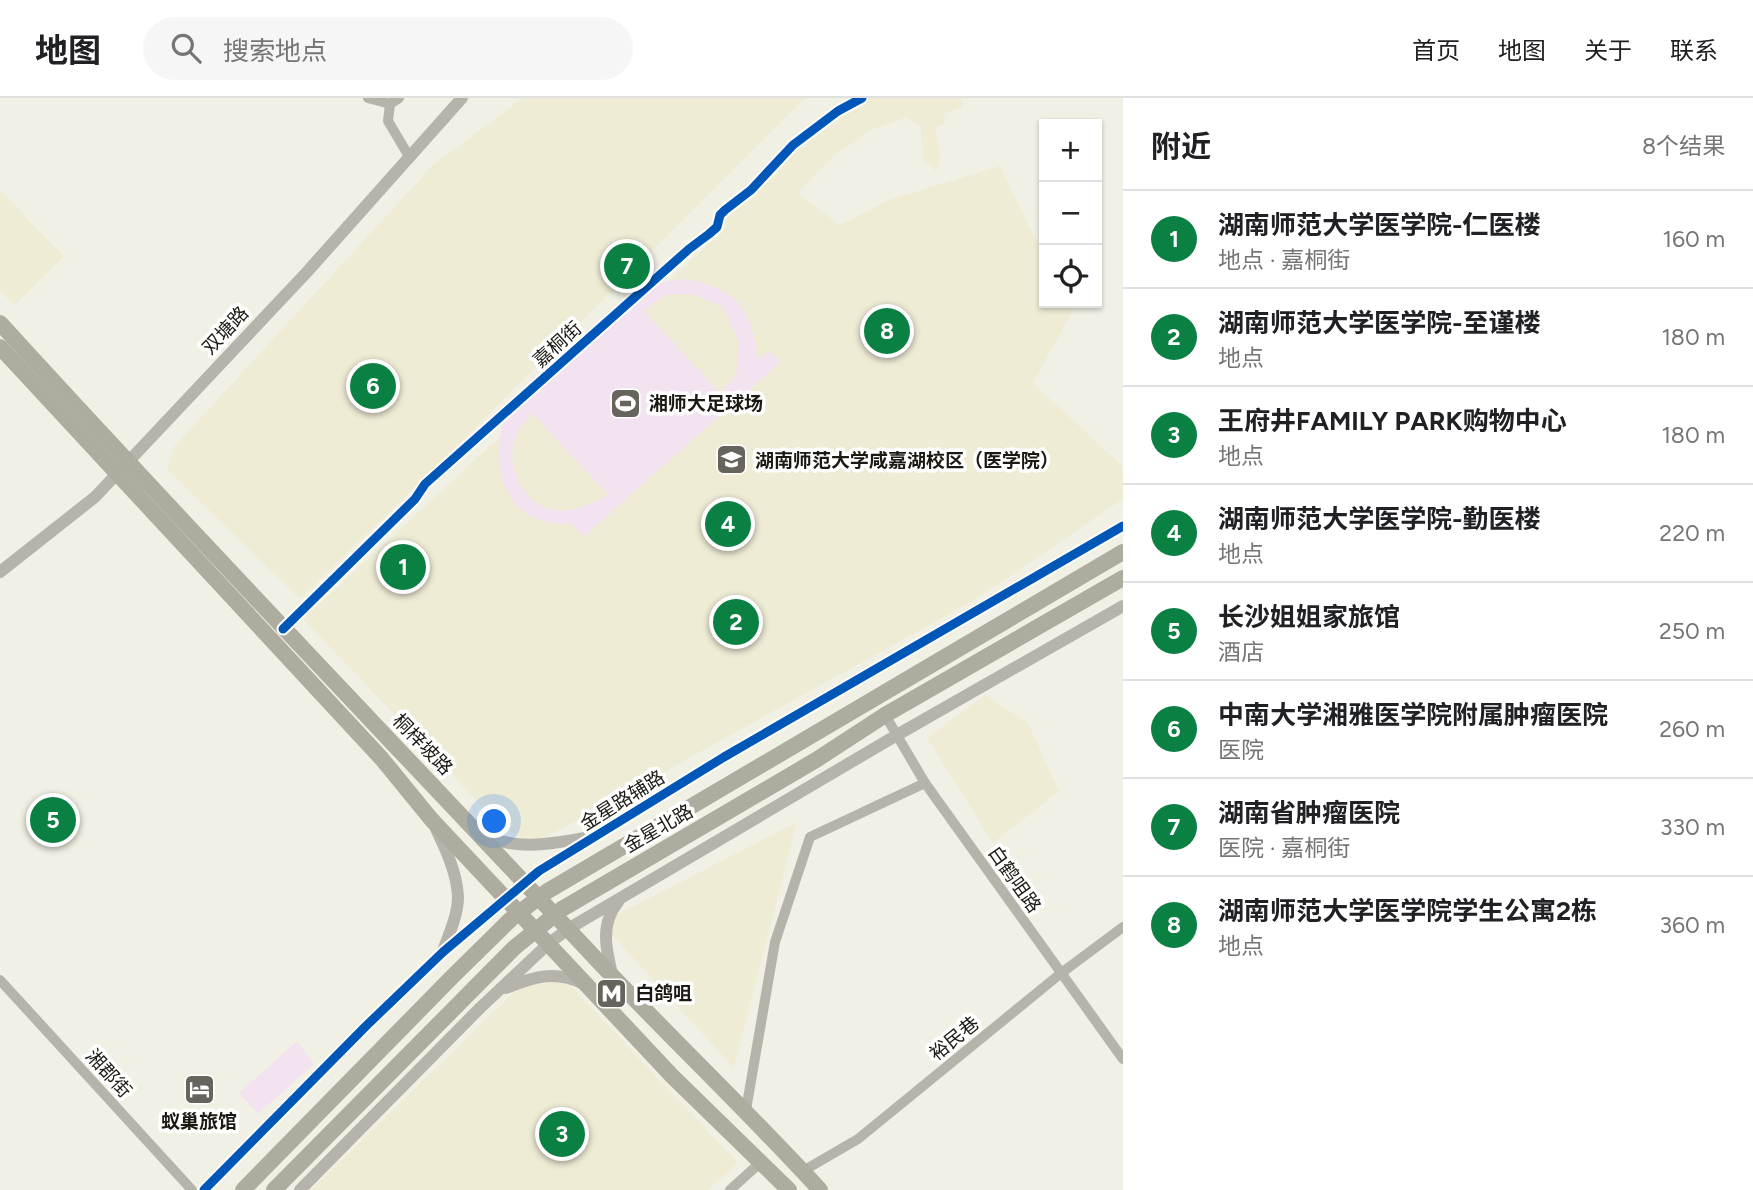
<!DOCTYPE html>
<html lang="zh">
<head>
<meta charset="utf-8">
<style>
	:root { --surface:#fff; --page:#f6f6f6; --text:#202124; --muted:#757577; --line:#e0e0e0; --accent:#0b8043 }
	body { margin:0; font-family:Figtree,"Noto Sans SC",sans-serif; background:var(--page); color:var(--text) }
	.controls { position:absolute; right:21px; top:21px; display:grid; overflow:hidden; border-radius:0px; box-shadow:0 2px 5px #0004 }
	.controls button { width:63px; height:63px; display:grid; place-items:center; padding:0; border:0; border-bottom:2px solid var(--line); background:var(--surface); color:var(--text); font:35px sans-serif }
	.you { position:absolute; left:495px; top:724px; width:24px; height:24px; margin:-18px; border:5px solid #fff; border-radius:50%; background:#1a73e8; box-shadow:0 0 0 10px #1a73e833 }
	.badge { display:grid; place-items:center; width:46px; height:46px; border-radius:50%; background:var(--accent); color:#fff; font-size:23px; font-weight:700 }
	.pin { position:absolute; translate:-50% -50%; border:4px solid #fff; box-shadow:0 2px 7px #0006 }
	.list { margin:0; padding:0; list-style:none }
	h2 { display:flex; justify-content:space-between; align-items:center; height:91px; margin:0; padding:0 28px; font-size:30px }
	h2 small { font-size:23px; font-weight:400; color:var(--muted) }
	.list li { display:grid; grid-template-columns:46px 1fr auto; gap:21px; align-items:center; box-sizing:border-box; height:98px; padding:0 28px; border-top:2px solid var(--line) }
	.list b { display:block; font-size:26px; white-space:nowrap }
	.list p { margin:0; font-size:23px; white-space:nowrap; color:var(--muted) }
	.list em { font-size:23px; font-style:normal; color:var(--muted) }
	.icon { flex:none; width:38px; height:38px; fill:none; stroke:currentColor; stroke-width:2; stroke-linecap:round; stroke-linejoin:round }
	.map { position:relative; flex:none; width:1123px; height:1092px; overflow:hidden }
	header { display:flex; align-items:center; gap:42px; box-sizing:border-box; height:98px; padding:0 35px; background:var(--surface); border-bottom:2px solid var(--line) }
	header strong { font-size:33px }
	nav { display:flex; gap:38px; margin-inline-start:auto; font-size:24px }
	.search { width:490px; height:63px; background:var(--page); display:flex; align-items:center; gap:18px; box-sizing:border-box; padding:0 24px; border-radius:38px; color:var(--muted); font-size:26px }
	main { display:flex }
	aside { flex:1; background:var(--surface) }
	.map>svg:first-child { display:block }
	.built { fill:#efecd6 }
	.green { fill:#f3e3f1; fill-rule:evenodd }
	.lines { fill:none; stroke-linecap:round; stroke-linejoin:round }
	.minor { stroke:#b6b4aa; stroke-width:10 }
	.tertiary { stroke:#b6b4aa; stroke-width:12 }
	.primary { stroke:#aeac9f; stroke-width:16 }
	.cycleway-casing { stroke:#fff; stroke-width:13 }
	.cycleway { stroke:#0057b8; stroke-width:9 }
	.labels { text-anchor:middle; stroke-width:7; stroke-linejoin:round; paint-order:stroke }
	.street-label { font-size:19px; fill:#1b1912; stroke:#fff }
	.poi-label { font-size:19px; font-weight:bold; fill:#1b1912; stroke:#fff; text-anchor:start }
</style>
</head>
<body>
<header>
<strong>地图</strong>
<div class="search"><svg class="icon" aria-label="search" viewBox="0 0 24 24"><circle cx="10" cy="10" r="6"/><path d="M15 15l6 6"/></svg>搜索地点</div>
<nav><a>首页</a><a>地图</a><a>关于</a><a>联系</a></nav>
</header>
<main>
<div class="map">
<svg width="1123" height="1092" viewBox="0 0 1123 1092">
	<rect width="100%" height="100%" fill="#f1f0e4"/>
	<g class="built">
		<path d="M523,0H805L451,354L300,501L167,371L173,350L433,67Z"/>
		<path d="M864,0H962V10L944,16L945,25L935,30L941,58L936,73L922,60L921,29L907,19L869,33L834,58L798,95L840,127L889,102L1000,68L1044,159V205H1067L1072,214L1033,285L1123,369V401L976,501L534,746L502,729L303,521L727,129L723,115L787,53Z"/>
		<path d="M0,92L64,159L14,207L0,193Z"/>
		<path d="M985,597L1028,625L1059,693L993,745L927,640Z"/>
		<path d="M797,724L734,970L601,825Z"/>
		<path d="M565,882L738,1065L708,1092H311L518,890Z"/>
	</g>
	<g class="green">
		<path d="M685,181C737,190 751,211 758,261L769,253L781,264L584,438L571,426C509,429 489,377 503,324L656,185ZM692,196L723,209L739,244L736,278L720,295L644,213L665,197ZM532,315L608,397C591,405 575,415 556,412C521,408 501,362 519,332C522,326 528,321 532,315Z"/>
		<path d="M297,943L314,966L258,1016L239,995Z"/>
	</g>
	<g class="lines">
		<g class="minor">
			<path d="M368,0L390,6"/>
			<path d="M399,0L390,6L388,23L410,60"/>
			<path d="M283,531L415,401L425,386L689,151L709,136L717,129L720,117L725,112L751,92L793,47L838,13L862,0"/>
			<path d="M885,617L925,685L1123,961"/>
			<path d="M0,882L192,1092"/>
			<path d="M746,1012L775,844L810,739L925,685"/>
			<path d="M803,1073L858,1041L1060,876L1123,829"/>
			<path d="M730,1092L761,1064"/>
		</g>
		<g class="tertiary">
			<path d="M0,474L95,399L307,174L462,0"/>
			<path d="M436,731C446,752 457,775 458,799C458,817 449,836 443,853"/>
			<path d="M481,737C520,753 550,746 590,739"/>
			<path d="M612,876C606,851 600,826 618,804"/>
			<path d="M506,890C533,879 554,872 582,885"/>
			<path d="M204,1092L366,928L443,854L539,773L724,659L1123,428"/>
			<path d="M300,1092L480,910L548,846L568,831L897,637L1123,508"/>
		</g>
		<g class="primary">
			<path d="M0,225C191,435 388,639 582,846C660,930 743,1008 820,1092"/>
			<path d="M0,249L382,661L431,721L672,978L789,1092"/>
			<path d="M243,1092L452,879L511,821L546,794L1123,454"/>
			<path d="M274,1092L514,850L562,811L816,662L885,617L1123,480"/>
		</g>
		<defs>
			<g id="cycleway">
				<path d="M283,531L415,401L425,386L689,151L709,136L717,129L720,117L725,112L751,92L793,47L838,13L862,0"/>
				<path d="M204,1092L366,928L443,854L539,773L724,659L1123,428"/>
			</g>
		</defs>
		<use href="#cycleway" class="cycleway-casing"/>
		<use href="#cycleway" class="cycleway"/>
	</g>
	<defs>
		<symbol id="stadium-square" viewBox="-11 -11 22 22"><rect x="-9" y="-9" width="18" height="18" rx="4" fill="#66645c" stroke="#fff"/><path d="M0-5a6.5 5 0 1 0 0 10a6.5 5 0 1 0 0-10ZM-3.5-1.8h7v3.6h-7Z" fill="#fff"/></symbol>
		<symbol id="university-square" viewBox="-11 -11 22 22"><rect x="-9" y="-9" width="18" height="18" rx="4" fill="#66645c" stroke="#fff"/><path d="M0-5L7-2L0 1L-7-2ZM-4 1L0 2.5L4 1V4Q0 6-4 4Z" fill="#fff"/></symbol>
		<symbol id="metro-square" viewBox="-11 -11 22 22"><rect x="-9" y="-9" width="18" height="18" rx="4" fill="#66645c" stroke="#fff"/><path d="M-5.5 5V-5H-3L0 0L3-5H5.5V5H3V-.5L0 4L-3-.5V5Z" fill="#fff"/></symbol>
		<symbol id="hotel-square" viewBox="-11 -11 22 22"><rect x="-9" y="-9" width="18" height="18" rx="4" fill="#66645c" stroke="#fff"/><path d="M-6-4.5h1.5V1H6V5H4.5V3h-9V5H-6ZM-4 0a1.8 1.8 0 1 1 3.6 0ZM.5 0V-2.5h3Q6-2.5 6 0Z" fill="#fff"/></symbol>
	</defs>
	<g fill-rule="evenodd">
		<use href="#stadium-square" x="608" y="288" width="35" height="35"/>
		<use href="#university-square" x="714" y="344" width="35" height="35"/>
		<use href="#metro-square" x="594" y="878" width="35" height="35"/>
		<use href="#hotel-square" x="182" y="974" width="35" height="35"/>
	</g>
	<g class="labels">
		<g class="street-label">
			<text transform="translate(225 232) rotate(-47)" y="7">双塘路</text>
			<text transform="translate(557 246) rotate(-42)" y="7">嘉桐街</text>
			<text transform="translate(423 646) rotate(46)" y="7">桐梓坡路</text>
			<text transform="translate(622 702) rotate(-32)" y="7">金星路辅路</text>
			<text transform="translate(658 730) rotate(-30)" y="7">金星北路</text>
			<text transform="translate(1015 781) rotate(55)" y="7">白鹤咀路</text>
			<text transform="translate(954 940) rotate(-39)" y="7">裕民巷</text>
			<text transform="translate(109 975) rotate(48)" y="7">湘郡街</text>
		</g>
		<g class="poi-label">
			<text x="649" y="312">湘师大足球场</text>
			<text x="755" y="369">湖南师范大学咸嘉湖校区（医学院）</text>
			<text x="635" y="902">白鸽咀</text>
			<text x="199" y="1030" text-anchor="middle">蚁巢旅馆</text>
		</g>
	</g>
</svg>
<div class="controls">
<button>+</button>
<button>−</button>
<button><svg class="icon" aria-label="locate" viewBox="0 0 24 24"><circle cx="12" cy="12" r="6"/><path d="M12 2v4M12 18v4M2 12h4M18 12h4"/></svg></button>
</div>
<div class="you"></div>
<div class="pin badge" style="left:403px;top:469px">1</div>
<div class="pin badge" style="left:736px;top:524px">2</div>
<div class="pin badge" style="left:562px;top:1036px">3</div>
<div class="pin badge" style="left:728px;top:426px">4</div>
<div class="pin badge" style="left:53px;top:722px">5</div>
<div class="pin badge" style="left:373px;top:288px">6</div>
<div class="pin badge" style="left:627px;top:168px">7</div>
<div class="pin badge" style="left:887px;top:233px">8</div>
</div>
<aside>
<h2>附近<small>8个结果</small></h2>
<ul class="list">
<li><span class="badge">1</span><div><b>湖南师范大学医学院-仁医楼</b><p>地点 · 嘉桐街</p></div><em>160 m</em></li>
<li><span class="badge">2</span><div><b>湖南师范大学医学院-至谨楼</b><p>地点</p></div><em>180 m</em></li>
<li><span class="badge">3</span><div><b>王府井FAMILY PARK购物中心</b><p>地点</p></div><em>180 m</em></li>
<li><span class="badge">4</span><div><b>湖南师范大学医学院-勤医楼</b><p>地点</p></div><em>220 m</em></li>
<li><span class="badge">5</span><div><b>长沙姐姐家旅馆</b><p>酒店</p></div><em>250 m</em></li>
<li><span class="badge">6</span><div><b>中南大学湘雅医学院附属肿瘤医院</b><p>医院</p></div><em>260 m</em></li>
<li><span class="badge">7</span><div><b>湖南省肿瘤医院</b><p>医院 · 嘉桐街</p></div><em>330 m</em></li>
<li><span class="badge">8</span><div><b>湖南师范大学医学院学生公寓2栋</b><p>地点</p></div><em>360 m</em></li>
</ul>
</aside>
</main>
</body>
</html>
